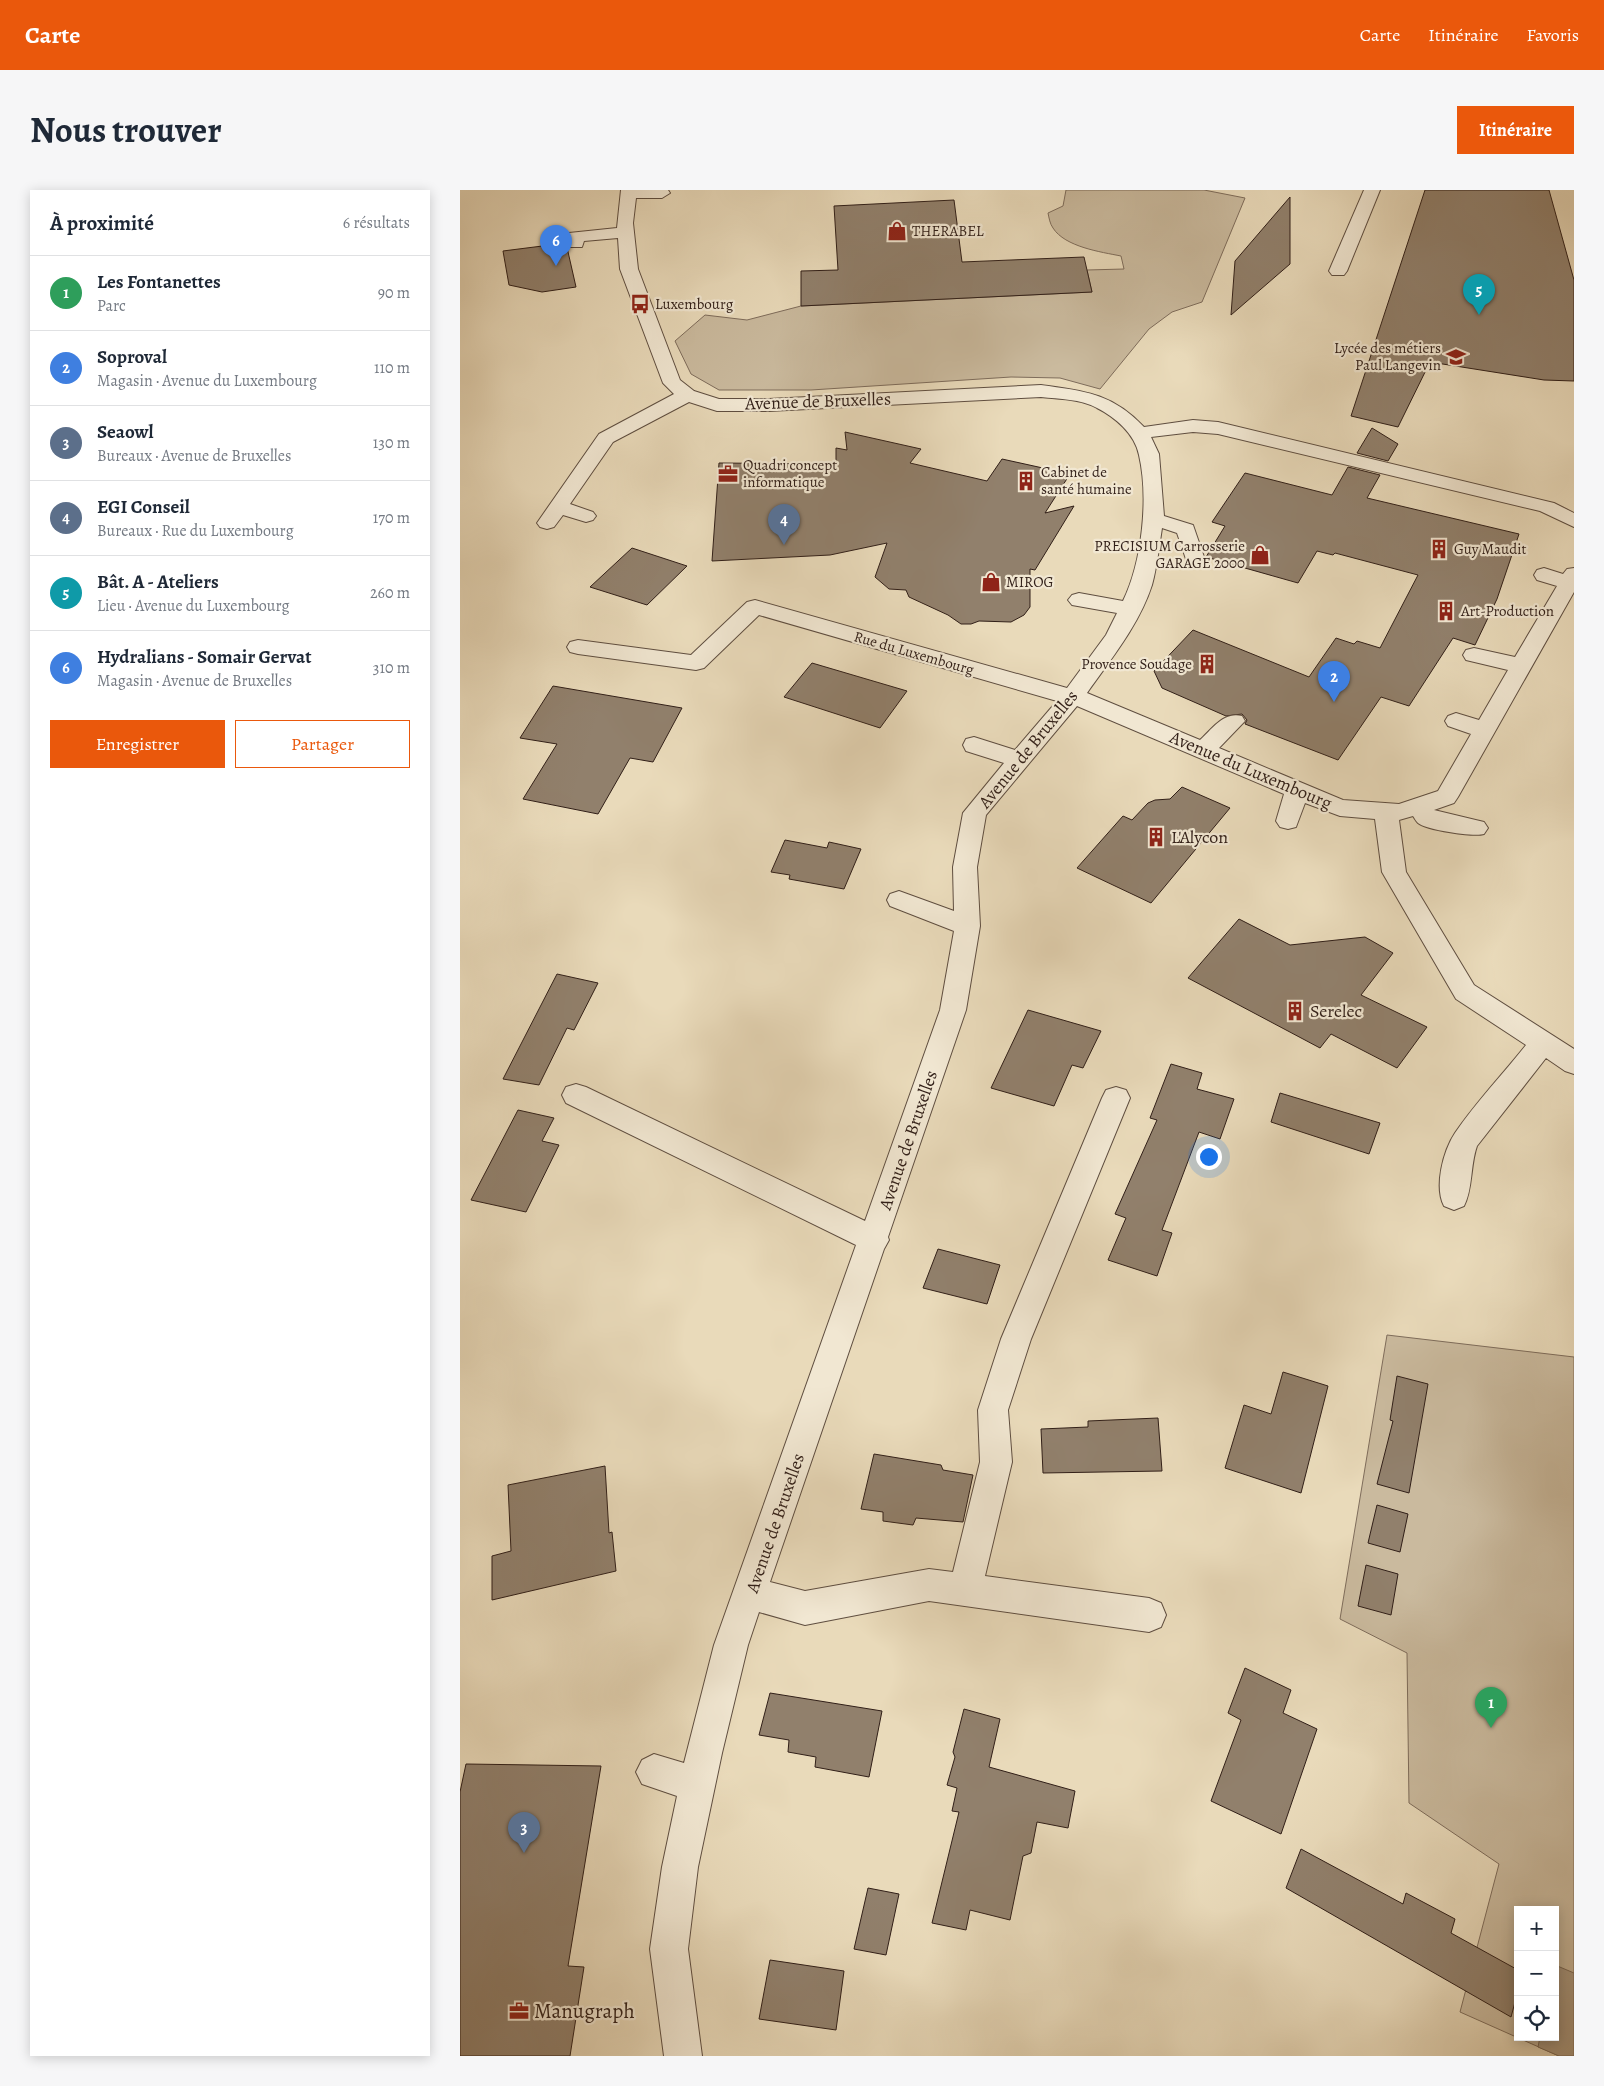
<!DOCTYPE html>
<html lang="fr">
<head>
<meta charset="utf-8">
<style>
	:root { --surface:#fff; --page:#f6f6f7; --text:#1f2937; --muted:#747a83; --line:#e0e1e3; --accent:#ea580c }
	body { margin:0; font-family:Alegreya,serif; background:var(--page); color:var(--text) }
	.controls { position:absolute; right:15px; bottom:15px; display:grid; overflow:hidden; border-radius:0px; box-shadow:0 2px 12px #0003 }
	.controls button { width:45px; height:45px; display:grid; place-items:center; padding:0; border:0; border-bottom:1px solid var(--line); background:var(--surface); color:var(--text); font:25px sans-serif }
	.you { position:absolute; left:748px; top:966px; width:18px; height:18px; margin:-12px; border:4px solid #fff; border-radius:50%; background:#1a73e8; box-shadow:0 0 0 8px #1a73e833 }
	.badge { display:grid; place-items:center; width:32px; height:32px; border-radius:50%; background:var(--accent); color:#fff; font-size:16px; font-weight:700 }
	.pin { position:absolute; translate:-50% -41px; filter:drop-shadow(0 1px 2px #0008) }
	.pin::after { content:''; position:absolute; top:26px; width:18px; height:15px; background:inherit; clip-path:polygon(0 0,100% 0,50% 100%) }
	.list { margin:0; padding:0; list-style:none }
	h2 { display:flex; justify-content:space-between; align-items:center; height:65px; margin:0; padding:0 20px; font-size:21px }
	h2 small { font-size:16px; font-weight:400; color:var(--muted) }
	.list li { display:grid; grid-template-columns:32px 1fr auto; gap:15px; align-items:center; box-sizing:border-box; height:75px; padding:0 20px; border-top:1px solid var(--line) }
	.list b { display:block; font-size:19px; white-space:nowrap }
	.list p { margin:0; font-size:16px; white-space:nowrap; color:var(--muted) }
	.list em { font-size:16px; font-style:normal; color:var(--muted) }
	.actions { display:flex; gap:10px; padding:15px 20px }
	.actions a { flex:1; padding:11px 0; border:1px solid var(--accent); border-radius:0px; text-align:center; font-size:18px; color:var(--accent) }
	.actions .main { background:var(--accent); color:#fff }
	.icon { flex:none; width:28px; height:28px; fill:none; stroke:currentColor; stroke-width:2; stroke-linecap:round; stroke-linejoin:round }
	.map { position:relative; flex:none; width:1114px; height:1866px; overflow:hidden; border-radius:0px }
	header { display:flex; align-items:center; gap:30px; box-sizing:border-box; height:70px; padding:0 25px; background:var(--accent); color:#fff }
	header strong { font-size:24px }
	nav { display:flex; gap:28px; margin-inline-start:auto; font-size:18px }
	.intro { display:flex; align-items:center; justify-content:space-between; box-sizing:border-box; height:120px; padding:0 30px }
	h1 { margin:0; font-size:35px }
	.button { padding:12px 22px; border-radius:0px; background:var(--accent); color:#fff; font-size:18px; font-weight:700 }
	main { display:flex; gap:30px; padding:0 30px }
	aside { flex:1; background:var(--surface); border-radius:0px; box-shadow:0 2px 12px #0003 }
	.map>svg:first-child { display:block }
	.green { fill:#caba9e; stroke:#7e6c5b; fill-rule:evenodd }
	.water { fill:#aa9a83; stroke:#7a6958 }
	.building { fill:#91806c; stroke:#311f18 }
	.lines { fill:none; stroke-linecap:round; stroke-linejoin:round }
	.minor-casing { stroke:#5f4e40; stroke-width:2 }
	.minor { fill:#f1e7d2; fill-rule:evenodd }
	.labels { text-anchor:middle; stroke-width:4.5; stroke-linejoin:round; paint-order:stroke }
	.far-poi-label { font-size:15px; fill:#311f18; stroke:#f1e7d2; text-anchor:start }
	.far-street-label { font-size:15px; fill:#311f18; stroke:#f1e7d2 }
	.street-label { font-size:18px; fill:#311f18; stroke:#f1e7d2 }
	.poi-label { font-size:18px; fill:#311f18; stroke:#f1e7d2; text-anchor:start }
	.near-poi-label { font-size:21px; fill:#311f18; stroke:#f1e7d2; text-anchor:start }
</style>
</head>
<body>
<header>
<strong>Carte</strong>
<nav><a>Carte</a><a>Itinéraire</a><a>Favoris</a></nav>
</header>
<div class="intro"><h1>Nous trouver</h1><a class="button">Itinéraire</a></div>
<main>
<aside>
<h2>À proximité<small>6 résultats</small></h2>
<ul class="list">
<li><span class="badge" style="background:#2e9e5b">1</span><div><b>Les Fontanettes</b><p>Parc</p></div><em>90 m</em></li>
<li><span class="badge" style="background:#3f7fe0">2</span><div><b>Soproval</b><p>Magasin · Avenue du Luxembourg</p></div><em>110 m</em></li>
<li><span class="badge" style="background:#5c6f8a">3</span><div><b>Seaowl</b><p>Bureaux · Avenue de Bruxelles</p></div><em>130 m</em></li>
<li><span class="badge" style="background:#5c6f8a">4</span><div><b>EGI Conseil</b><p>Bureaux · Rue du Luxembourg</p></div><em>170 m</em></li>
<li><span class="badge" style="background:#0f9aa8">5</span><div><b>Bât. A - Ateliers</b><p>Lieu · Avenue du Luxembourg</p></div><em>260 m</em></li>
<li><span class="badge" style="background:#3f7fe0">6</span><div><b>Hydralians - Somair Gervat</b><p>Magasin · Avenue de Bruxelles</p></div><em>310 m</em></li>
</ul>
<div class="actions"><a class="main">Enregistrer</a><a>Partager</a></div>
</aside>
<div class="map">
<svg width="1114" height="1866" viewBox="0 0 1114 1866">
	<rect width="100%" height="100%" fill="#e9daba"/>
	<filter id="stains"><feTurbulence type="fractalNoise" baseFrequency=".004" numOctaves="4"/><feColorMatrix values="0 0 0 0 .2 0 0 0 0 .09 0 0 0 0 .02 0 0 0 .5 -.17"/></filter>
	<radialGradient id="worn" r=".72"><stop offset=".6" stop-color="#630" stop-opacity="0"/><stop offset="1" stop-color="#630" stop-opacity=".3"/></radialGradient>
	<g class="green">
		<path d="M606,0H744L785,8L742,112L712,122L689,139L640,199L600,188L551,187L351,200H259L231,184L215,151L245,125L287,130L341,116L632,102L627,80L664,79L661,66C641,62 605,57 593,38C590,34 589,28 588,23L603,16Z"/>
		<path d="M927,1145L1114,1167V1866H1099L1000,1822L1039,1674L949,1613L947,1463L880,1429ZM1058,1720H1095V1847H1058Z"/>
	</g>
	<path class="water" d="M1095,1775L1114,1783V1866H1099L1078,1857L1080,1847H1095Z"/>
	<g class="building">
		<path d="M965,0H1089L1114,90V191L1084,190L970,172L938,237L891,226Z"/>
		<path d="M830,7V74L771,125L775,71Z"/>
		<path d="M494,10L502,72L624,67L632,102L341,116V81L378,80L374,16Z"/>
		<path d="M106,53L116,97L82,102L49,95L43,61Z"/>
		<path d="M912,238L938,254L928,271L897,263Z"/>
		<path d="M385,242L461,259L450,273L527,291L542,269L610,284L585,323L614,316L575,380L570,379V417L564,425L551,432L519,431L511,434H501L488,425L449,407L446,400L429,399L415,387L427,353L370,365L252,371L259,273L376,274V258L387,260Z"/>
		<path d="M888,277L920,285L907,308L1059,344L1037,409L1015,455L993,448L949,516L921,507L878,570L785,534L787,530L782,524L766,526L702,498L694,481L733,440L849,487L876,448L894,454L897,451L920,458L958,385L875,363L873,365L857,361L838,393L746,367L765,336L752,332L785,283L872,305Z"/>
		<path d="M172,358L227,376L187,415L130,397Z"/>
		<path d="M352,473L447,501L420,538L324,507Z"/>
		<path d="M93,496L222,518L193,572L170,568L138,624L63,609L97,554L60,548Z"/>
		<path d="M722,597L770,618L691,713L617,678L663,626L672,630L688,613L695,610L710,609Z"/>
		<path d="M325,650L367,658L369,652L401,659L384,699L329,689L330,685L311,682Z"/>
		<path d="M779,729L830,755L905,747L933,763L901,805L967,837L937,878L871,844L860,858L728,788Z"/>
		<path d="M97,784L138,793L114,840L107,838L79,895L43,889Z"/>
		<path d="M568,820L641,841L623,878L612,875L594,916L531,898Z"/>
		<path d="M711,874L742,883L737,899L774,909L760,949L739,942L702,1040L712,1043L697,1086L648,1070L666,1028L655,1024L697,930L690,928Z"/>
		<path d="M820,903L920,933L909,964L811,932Z"/>
		<path d="M58,920L94,928L82,951L99,955L66,1022L11,1010Z"/>
		<path d="M478,1059L540,1075L527,1114L463,1098Z"/>
		<path d="M823,1182L868,1196L841,1303L765,1278L784,1215L811,1224Z"/>
		<path d="M937,1186L968,1194L949,1303L917,1294L933,1231L930,1230Z"/>
		<path d="M698,1228L702,1281L583,1283L581,1239L628,1237V1231Z"/>
		<path d="M414,1264L481,1275L483,1280L513,1285L503,1332L456,1328L453,1335L423,1331V1322L401,1319Z"/>
		<path d="M145,1276L149,1343L152,1342L156,1381L32,1410V1366L51,1361L48,1295Z"/>
		<path d="M917,1315L948,1324L940,1362L908,1353Z"/>
		<path d="M906,1375L938,1384L931,1425L898,1416Z"/>
		<path d="M785,1478L831,1500L823,1523L857,1539L821,1644L751,1611L781,1530L768,1523Z"/>
		<path d="M310,1503L422,1521L409,1587L355,1577L356,1567L328,1562L329,1550L299,1545Z"/>
		<path d="M504,1519L540,1529L529,1577L615,1601L608,1638L577,1632L571,1663L563,1666L550,1730L510,1720L506,1740L472,1733L499,1622L492,1621L497,1598L487,1595L495,1567L493,1562Z"/>
		<path d="M6,1574L141,1576L108,1776L124,1777L110,1866H0V1602Z"/>
		<path d="M841,1659L943,1714L946,1703L995,1729L991,1743L1058,1780V1801L1051,1827L826,1698Z"/>
		<path d="M408,1698L439,1704L426,1765L394,1759Z"/>
		<path d="M310,1770L384,1781L376,1840L299,1829Z"/>
	</g>
	<g class="lines">
		<defs>
			<g id="minor">
				<path d="M161,0H208L210,3L202,8H176L173,33L178,79L220,190L234,201L259,209H309L581,195C624,201 652,203 684,237L733,230L758,232L1094,313L1114,323V337L1080,321L758,244L733,242L691,247L699,264L704,326L733,335L744,367L741,372L734,373L727,372L717,343L702,338C699,357 697,377 692,395C679,435 651,469 627,503L740,550C752,539 764,521 782,526L785,531L759,558L883,610L939,614L978,601L1011,544L988,536L985,531L988,526L996,523L1019,530L1048,480L1006,470L1003,465L1006,460L1014,458L1055,467L1097,396L1077,390L1074,385L1077,380L1084,378L1103,384L1107,379L1114,378V402L998,607L994,613L974,620L1024,632L1028,638L1024,644C1014,647 966,640 958,633C956,631 955,629 953,626L939,630L946,682L1014,795L1114,859V884L1105,881L1086,868L1017,956C1010,976 1013,999 1004,1016L994,1020L984,1016C974,997 983,961 995,943C1016,912 1043,884 1066,855L996,809L922,682L915,629L880,626L845,613L836,637L828,639L820,637L816,631L824,604L617,516L526,625L517,677L520,736L506,820L428,1047L429,1050L424,1059L310,1392L345,1401L469,1379L493,1382L520,1272L518,1220L541,1149L642,908L646,900L656,897L666,900L670,908L571,1149L548,1220L552,1272L525,1386L689,1408L701,1413L706,1425L701,1437L689,1442L469,1411L345,1435L299,1422L288,1455L262,1563L238,1677L228,1759L242,1866H204L190,1759L202,1677L217,1606L182,1594L176,1582L182,1570L194,1564L224,1573L254,1455L396,1055L106,913L102,905L106,897L116,894L126,897L405,1031L480,820L494,741L430,716L427,710L430,704L439,701L494,721L493,677L503,623L544,573L506,561L503,555L506,549L514,547L555,560L597,511L299,425L244,478L236,480L118,464L110,462L107,457L110,452L118,450L231,465L287,412L295,410L607,498L646,445L657,423L612,415L608,410L612,405L619,403L663,411C682,372 689,308 679,265C675,244 655,227 637,218C621,209 599,209 581,207L309,221H257L229,212L153,252L110,314L133,322L136,326L133,330L126,332L103,325L94,337L87,339L80,337L77,333L139,244L214,204L203,193L160,79L158,48L124,51L122,57H110L107,47L109,43L157,38Z"/>
				<path d="M904,0H920L887,81L884,85H872L869,81Z"/>
			</g>
		</defs>
		<use href="#minor" class="minor-casing"/>
		<use href="#minor" class="minor"/>
	</g>
	<defs>
		<symbol id="shop-bare" viewBox="-9 -9 18 18"><path d="M-5-2.5h2.3a2.7 3.5 0 0 1 5.4 0H5L5.5 6h-11ZM-1.5-2.5h3a1.5 2.3 0 0 0-3 0Z" fill="#8f2418" stroke="#f1e7d2" stroke-width="2.5" paint-order="stroke"/></symbol>
		<symbol id="bus-bare" viewBox="-9 -9 18 18"><path d="M-5-6H5V4H4V6H2V4H-2V6H-4V4H-5ZM-3.5-4V0h7V-4ZM-3.5 1.2v1.5H-2V1.2ZM2 1.2v1.5H3.5V1.2Z" fill="#8f2418" stroke="#f1e7d2" stroke-width="2.5" paint-order="stroke"/></symbol>
		<symbol id="school-bare" viewBox="-9 -9 18 18"><path d="M0-5L7-2L0 1L-7-2ZM-4 1L0 2.5L4 1V4Q0 6-4 4Z" fill="#8f2418" stroke="#f1e7d2" stroke-width="2.5" paint-order="stroke"/></symbol>
		<symbol id="office-bare" viewBox="-9 -9 18 18"><path d="M-6-3h4V-5.5h4V-3h4V5H-6ZM-1-4.5V-3h2v-1.5ZM-6 0V1H6V0Z" fill="#8f2418" stroke="#f1e7d2" stroke-width="2.5" paint-order="stroke"/></symbol>
		<symbol id="building-bare" viewBox="-9 -9 18 18"><path d="M-4-6H4V6H1V3H-1V6H-4ZM-2.5-4.3h1.7v1.8h-1.7ZM.8-4.3h1.7v1.8H.8ZM-2.5-1h1.7V.8h-1.7ZM.8-1h1.7V.8H.8Z" fill="#8f2418" stroke="#f1e7d2" stroke-width="2.5" paint-order="stroke"/></symbol>
	</defs>
	<g fill-rule="evenodd">
		<use href="#shop-bare" x="423" y="27" width="28" height="28"/>
		<use href="#bus-bare" x="166" y="100" width="28" height="28"/>
		<use href="#school-bare" x="982" y="153" width="28" height="28"/>
		<use href="#office-bare" x="254" y="270" width="28" height="28"/>
		<use href="#building-bare" x="552" y="277" width="28" height="28"/>
		<use href="#building-bare" x="965" y="345" width="28" height="28"/>
		<use href="#shop-bare" x="786" y="351" width="28" height="28"/>
		<use href="#shop-bare" x="517" y="378" width="28" height="28"/>
		<use href="#building-bare" x="972" y="407" width="28" height="28"/>
		<use href="#building-bare" x="733" y="460" width="28" height="28"/>
		<use href="#building-bare" x="682" y="633" width="28" height="28"/>
		<use href="#building-bare" x="821" y="807" width="28" height="28"/>
		<use href="#office-bare" x="45" y="1807" width="28" height="28"/>
	</g>
	<g class="labels">
		<g class="far-poi-label">
			<text x="452" y="46">THERABEL</text>
			<text x="195" y="119">Luxembourg</text>
			<text x="981" y="163" text-anchor="end">Lycée des métiers<tspan x="981" dy="17">Paul Langevin</tspan></text>
			<text x="283" y="280">Quadri concept<tspan x="283" dy="17">informatique</tspan></text>
			<text x="581" y="287">Cabinet de<tspan x="581" dy="17">santé humaine</tspan></text>
			<text x="785" y="361" text-anchor="end">PRECISIUM Carrosserie<tspan x="785" dy="17">GARAGE 2000</tspan></text>
			<text x="994" y="364">Guy Maudit</text>
			<text x="546" y="397">MIROG</text>
			<text x="1001" y="426">Art-Production</text>
			<text x="732" y="479" text-anchor="end">Provence Soudage</text>
		</g>
		<g class="far-street-label">
			<text transform="translate(454 463) rotate(16)" y="5">Rue du Luxembourg</text>
		</g>
		<g class="street-label">
			<text transform="translate(358 211) rotate(-2)" y="6">Avenue de Bruxelles</text>
			<text transform="translate(568 559) rotate(-51)" y="6">Avenue de Bruxelles</text>
			<text transform="translate(791 580) rotate(23)" y="6">Avenue du Luxembourg</text>
			<text transform="translate(448 950) rotate(-71)" y="6">Avenue de Bruxelles</text>
			<text transform="translate(315 1333) rotate(-71)" y="6">Avenue de Bruxelles</text>
		</g>
		<g class="poi-label">
			<text x="711" y="653">L'Alycon</text>
			<text x="850" y="827">Serelec</text>
		</g>
		<g class="near-poi-label">
			<text x="74" y="1828">Manugraph</text>
		</g>
	</g>
	<rect width="100%" height="100%" filter="url(#stains)"/>
	<rect width="100%" height="100%" fill="url(#worn)"/>
</svg>
<div class="controls">
<button>+</button>
<button>−</button>
<button><svg class="icon" aria-label="locate" viewBox="0 0 24 24"><circle cx="12" cy="12" r="6"/><path d="M12 2v4M12 18v4M2 12h4M18 12h4"/></svg></button>
</div>
<div class="you"></div>
<div class="pin badge" style="left:1031px;top:1538px;background:#2e9e5b">1</div>
<div class="pin badge" style="left:874px;top:512px;background:#3f7fe0">2</div>
<div class="pin badge" style="left:64px;top:1663px;background:#5c6f8a">3</div>
<div class="pin badge" style="left:324px;top:355px;background:#5c6f8a">4</div>
<div class="pin badge" style="left:1019px;top:125px;background:#0f9aa8">5</div>
<div class="pin badge" style="left:96px;top:76px;background:#3f7fe0">6</div>
</div>
</main>
</body>
</html>
